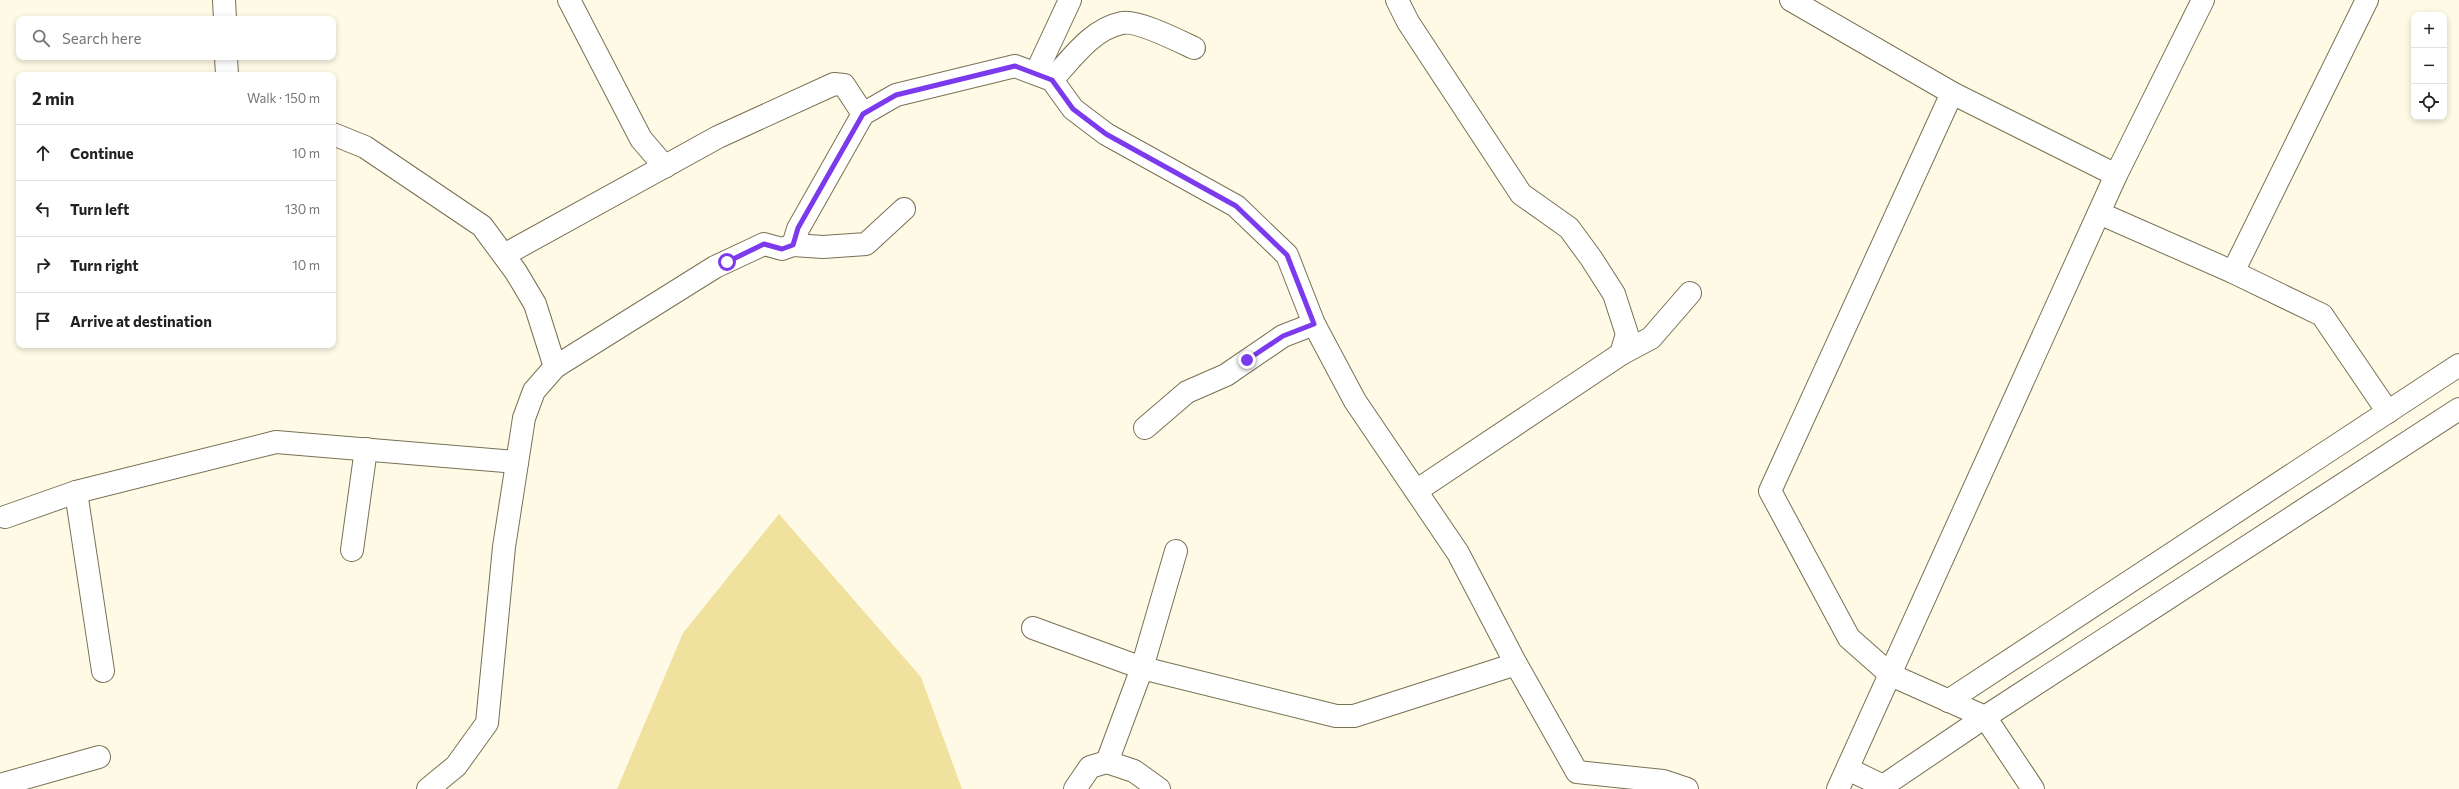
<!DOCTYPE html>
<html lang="en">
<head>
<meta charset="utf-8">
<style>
	:root { --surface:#fff; --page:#f6f6f6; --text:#222; --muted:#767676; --line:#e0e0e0 }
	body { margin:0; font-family:Commissioner,sans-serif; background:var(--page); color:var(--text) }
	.controls { position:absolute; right:12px; top:12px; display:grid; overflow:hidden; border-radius:8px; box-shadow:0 2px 6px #0003 }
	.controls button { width:36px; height:36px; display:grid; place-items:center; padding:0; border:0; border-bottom:1px solid var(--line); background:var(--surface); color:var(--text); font:20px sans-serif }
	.stop { position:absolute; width:12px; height:12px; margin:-9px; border:3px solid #7c3aed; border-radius:50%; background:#fff }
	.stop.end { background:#7c3aed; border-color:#fff; box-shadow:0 1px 4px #0008 }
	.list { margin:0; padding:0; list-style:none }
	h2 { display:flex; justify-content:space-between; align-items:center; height:52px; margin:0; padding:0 16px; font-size:17px }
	h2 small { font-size:13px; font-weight:400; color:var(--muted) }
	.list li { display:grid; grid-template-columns:26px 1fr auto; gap:12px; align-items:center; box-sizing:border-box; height:56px; padding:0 16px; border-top:1px solid var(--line) }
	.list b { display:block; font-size:15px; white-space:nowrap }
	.list em { font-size:13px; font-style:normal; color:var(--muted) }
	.icon { flex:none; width:22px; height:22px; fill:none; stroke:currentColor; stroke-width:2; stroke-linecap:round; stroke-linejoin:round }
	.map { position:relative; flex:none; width:2459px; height:789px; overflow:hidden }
	.search { position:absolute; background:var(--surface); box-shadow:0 2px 6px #0003; left:16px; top:16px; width:320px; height:44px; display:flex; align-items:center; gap:10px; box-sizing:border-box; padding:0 14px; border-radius:8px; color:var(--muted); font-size:15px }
	.panel { position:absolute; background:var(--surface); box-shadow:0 2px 6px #0003; left:16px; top:72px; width:320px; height:276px; border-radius:8px }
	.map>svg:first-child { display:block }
	.green { fill:#f1e19e }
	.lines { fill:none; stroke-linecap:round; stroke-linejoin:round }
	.minor-casing { stroke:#787153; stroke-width:24 }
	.minor { stroke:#fff; stroke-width:22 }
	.route { stroke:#7c3aed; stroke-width:5 }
</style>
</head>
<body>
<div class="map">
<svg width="2459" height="789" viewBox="0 0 2459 789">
	<rect width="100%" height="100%" fill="#fffae6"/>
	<path class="green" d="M779,514L921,677L962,789H617L683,633Z"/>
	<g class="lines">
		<defs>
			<g id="minor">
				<path d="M224,0L225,19"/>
				<path d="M569,0L641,139L665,167"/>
				<path d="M1397,0L1408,22L1521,194L1569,228L1591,258L1614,294L1627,334L1621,354L1416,491"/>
				<path d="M1791,0L1952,93L2116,175"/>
				<path d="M226,57L227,75"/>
				<path d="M1036,73L1070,0"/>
				<path d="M1052,80C1072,58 1092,29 1122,23C1138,20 1179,41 1194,48"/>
				<path d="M1952,93L1770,491L1849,638L1891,675L1985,717L2033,789"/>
				<path d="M333,134L365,147L482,226L516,272L535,304L555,367"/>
				<path d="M2099,213L2233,272L2322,315L2388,412"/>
				<path d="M793,245L823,247L866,244L904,209"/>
				<path d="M504,255L718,137L834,84L844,85L863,114"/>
				<path d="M2233,272L2367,0"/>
				<path d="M1621,354L1651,338L1690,293"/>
				<path d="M1145,428L1187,392L1226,375L1283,336L1314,324"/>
				<path d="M76,492L103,671"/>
				<path d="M5,517L76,492L276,442L517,462"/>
				<path d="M352,550L366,449"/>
				<path d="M1033,628L1142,668L1336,716H1354L1516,664"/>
				<path d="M1948,701L2459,365"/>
				<path d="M1107,762L1142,668L1176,551"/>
				<path d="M1848,769L1883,786L1985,717L2459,409"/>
				<path d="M0,785L99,757"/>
				<path d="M428,789L456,766L487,723L504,547L524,418L534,391L555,367L715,267L764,244L782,249L793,245L798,229L863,114L896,95L1015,66L1052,80L1073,109L1106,134L1236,206L1287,255L1314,324L1355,401L1458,553L1516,664L1577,772L1663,781L1687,789"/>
				<path d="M1075,789L1090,767L1107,762L1134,771L1159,789"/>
				<path d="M1838,789L2116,175L2203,0"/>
			</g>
		</defs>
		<use href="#minor" class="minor-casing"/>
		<use href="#minor" class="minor"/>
	</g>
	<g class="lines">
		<path class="route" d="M727,262L764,244L782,249L793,245L798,228L863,114L896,95L1015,66L1052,80L1073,109L1106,134L1236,206L1287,255L1314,324L1283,336L1247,360"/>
	</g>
</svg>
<div class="controls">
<button>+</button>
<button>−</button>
<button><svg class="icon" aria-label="locate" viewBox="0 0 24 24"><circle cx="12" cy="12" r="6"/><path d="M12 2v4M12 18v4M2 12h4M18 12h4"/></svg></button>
</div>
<div class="stop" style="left:727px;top:262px"></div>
<div class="stop end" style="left:1247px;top:360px"></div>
<div class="search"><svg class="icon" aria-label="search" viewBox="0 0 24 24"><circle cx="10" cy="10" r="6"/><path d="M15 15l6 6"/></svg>Search here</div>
<section class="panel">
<h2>2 min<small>Walk · 150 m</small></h2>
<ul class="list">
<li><svg class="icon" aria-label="ahead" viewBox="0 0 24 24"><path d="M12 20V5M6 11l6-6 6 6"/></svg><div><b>Continue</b></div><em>10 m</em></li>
<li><svg class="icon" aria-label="left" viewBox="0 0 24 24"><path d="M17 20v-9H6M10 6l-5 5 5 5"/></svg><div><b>Turn left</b></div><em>130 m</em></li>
<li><svg class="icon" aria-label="right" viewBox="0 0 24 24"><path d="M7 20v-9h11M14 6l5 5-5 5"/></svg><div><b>Turn right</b></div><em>10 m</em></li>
<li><svg class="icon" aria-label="arrive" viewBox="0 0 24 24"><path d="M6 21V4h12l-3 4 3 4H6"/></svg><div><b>Arrive at destination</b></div></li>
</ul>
</section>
</div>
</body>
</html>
